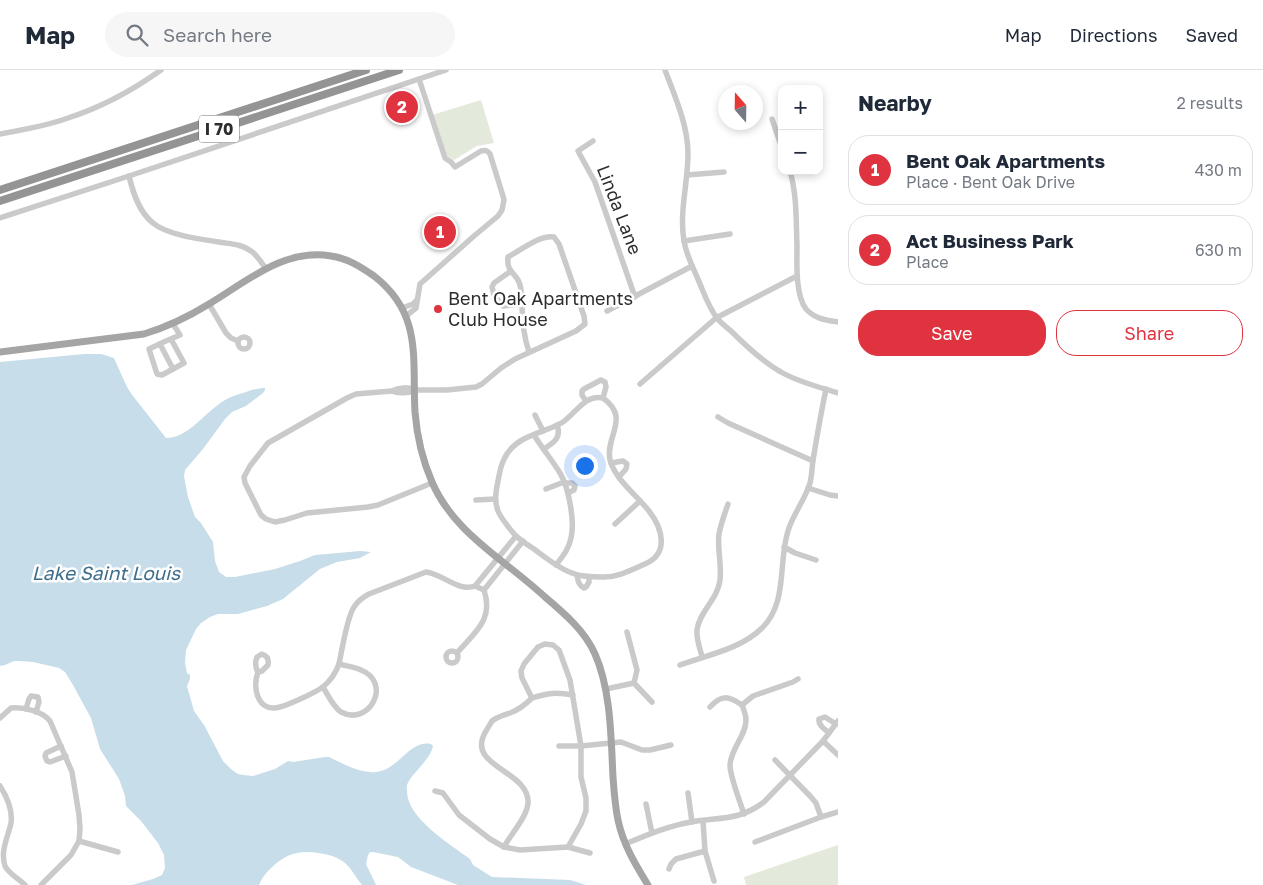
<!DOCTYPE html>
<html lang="en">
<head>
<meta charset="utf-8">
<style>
	:root { --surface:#fff; --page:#f6f6f7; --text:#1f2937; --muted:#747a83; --line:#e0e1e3; --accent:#e03340 }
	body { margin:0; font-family:"Golos Text",sans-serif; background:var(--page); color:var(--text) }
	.controls { position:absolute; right:15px; top:15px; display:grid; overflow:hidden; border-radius:10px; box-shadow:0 2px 8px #0003 }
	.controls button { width:45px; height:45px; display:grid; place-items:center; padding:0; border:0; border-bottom:1px solid var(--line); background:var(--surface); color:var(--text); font:25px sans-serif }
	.compass { position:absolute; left:718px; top:15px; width:45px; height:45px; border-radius:50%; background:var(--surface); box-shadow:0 2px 8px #0003; rotate:340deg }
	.you { position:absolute; left:584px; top:395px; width:18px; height:18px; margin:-12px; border:4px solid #fff; border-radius:50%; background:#1a73e8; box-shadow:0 0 0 8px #1a73e833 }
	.badge { display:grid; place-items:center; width:32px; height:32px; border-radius:50%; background:var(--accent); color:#fff; font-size:16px; font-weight:700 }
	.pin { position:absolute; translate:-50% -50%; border:2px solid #fff; box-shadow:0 1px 5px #0006 }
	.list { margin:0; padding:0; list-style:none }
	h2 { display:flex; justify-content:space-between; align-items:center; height:65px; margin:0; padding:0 20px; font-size:21px }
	h2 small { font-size:16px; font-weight:400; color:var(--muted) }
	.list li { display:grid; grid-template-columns:32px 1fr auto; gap:15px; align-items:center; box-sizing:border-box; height:70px; margin:0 10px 10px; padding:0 10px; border:1px solid var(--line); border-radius:20px }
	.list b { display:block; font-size:19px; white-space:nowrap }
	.list p { margin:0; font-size:16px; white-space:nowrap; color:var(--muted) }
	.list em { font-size:16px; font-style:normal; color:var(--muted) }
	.actions { display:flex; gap:10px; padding:15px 20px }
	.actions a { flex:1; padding:11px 0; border:1px solid var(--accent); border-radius:20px; text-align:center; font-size:18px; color:var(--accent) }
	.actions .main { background:var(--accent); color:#fff }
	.icon { flex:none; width:28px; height:28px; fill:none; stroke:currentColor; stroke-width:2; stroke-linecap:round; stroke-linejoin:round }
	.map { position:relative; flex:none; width:838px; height:815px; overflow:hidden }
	header { display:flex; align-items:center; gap:30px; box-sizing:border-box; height:70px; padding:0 25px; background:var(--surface); border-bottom:1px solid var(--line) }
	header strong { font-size:24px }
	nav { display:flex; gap:28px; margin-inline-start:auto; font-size:18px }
	.search { width:350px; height:45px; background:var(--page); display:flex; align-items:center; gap:12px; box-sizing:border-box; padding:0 18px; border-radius:28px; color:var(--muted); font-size:19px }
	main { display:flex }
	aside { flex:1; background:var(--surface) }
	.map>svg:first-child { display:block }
	.green { fill:#e3eadb }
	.water { fill:#c7ddea }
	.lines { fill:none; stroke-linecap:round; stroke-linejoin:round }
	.minor { stroke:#cacaca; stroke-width:5.5 }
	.major { stroke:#a5a5a5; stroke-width:7 }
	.highway { stroke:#949494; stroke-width:8 }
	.poi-dot { fill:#e03340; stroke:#fff; stroke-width:2 }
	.labels { text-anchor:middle; stroke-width:5; stroke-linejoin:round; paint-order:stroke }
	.shield { fill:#fff; stroke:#6c6c6c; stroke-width:1 }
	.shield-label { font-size:16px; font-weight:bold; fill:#2d2d2d }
	.street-label { font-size:18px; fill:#2d2d2d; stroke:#fff }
	.poi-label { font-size:18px; fill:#2d2d2d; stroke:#fff; text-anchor:start }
	.water-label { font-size:19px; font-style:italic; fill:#3e6e8d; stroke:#fff }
</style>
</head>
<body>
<header>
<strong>Map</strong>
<div class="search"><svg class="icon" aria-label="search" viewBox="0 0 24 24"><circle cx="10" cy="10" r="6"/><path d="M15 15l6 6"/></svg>Search here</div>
<nav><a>Map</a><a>Directions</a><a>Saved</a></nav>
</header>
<main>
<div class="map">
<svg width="838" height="815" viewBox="0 0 838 815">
	<rect width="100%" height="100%" fill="#fff"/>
	<g class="green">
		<path d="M481,30L494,73L477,76L454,90L446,85L432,45Z"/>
		<path d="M838,775V815H746L744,807Z"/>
	</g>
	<path class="water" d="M84,284H101L114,288L127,317L133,326L166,368C187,368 202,346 218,335C226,328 236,325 246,322C252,320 258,318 265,318V320L263,323L246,336L232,342L225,349L203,379L185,400L184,406L188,427L195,447L201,453L213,472L215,491L219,502L226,507H235L275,499L300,491L315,485L360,481L371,482L360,488L337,492L320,499L283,529L267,536L238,544H218L210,547L201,553L196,559L186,580L185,593L187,603L190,605V609L187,616L194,641L204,655L223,691L232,700L238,704L243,705L253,706L275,699L288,691L293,692L325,687H329C342,693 355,701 370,702C397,705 408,669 431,674L433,676C431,688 415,701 409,711C406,715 407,718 407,722C408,749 450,774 470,789L473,795L492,807L570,810L586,815H458L411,797L398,787L373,782H370L368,785L366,794L376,815H362C356,808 352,799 345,793C339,788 331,785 324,784C301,779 286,783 270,799C265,804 261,809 259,815H132L153,809L162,805L165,798L164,785L158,773L141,751L126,736L125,726L119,709L100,679L91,648L73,615L65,602L59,598L33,592L19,591H14L5,595L0,596V292Z"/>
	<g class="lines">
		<g class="minor">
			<path d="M665,0C675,27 688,55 688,84C688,113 679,142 684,171C686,184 692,195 697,207C703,220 708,237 717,248C721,253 726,257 731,261C745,275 763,292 781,302C798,312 819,317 838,323"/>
			<path d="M772,49L782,78"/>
			<path d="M0,64C23,60 46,56 68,48C102,37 133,20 161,0"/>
			<path d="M593,71L578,81L595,112L635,227"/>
			<path d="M790,101C797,125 796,151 797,175C797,192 795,225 806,239C815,249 826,250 838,252"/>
			<path d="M687,105L724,102"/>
			<path d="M129,106C133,123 139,142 153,153C167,165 201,169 219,172C230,174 242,174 251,181C257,185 262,193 266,199"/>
			<path d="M0,148L129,106L446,0"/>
			<path d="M684,171L730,164"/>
			<path d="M511,201L494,213L492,217L494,225L503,236L522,234"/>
			<path d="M209,234L226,263L231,268L238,271"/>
			<path d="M402,238L413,234L417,230"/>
			<path d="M607,241L692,196"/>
			<path d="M406,246L416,238L420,214L474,166L498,146L502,140L504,130L503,126L490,84C487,80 485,80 481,81L455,97L451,92L445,88L419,9"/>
			<circle cx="244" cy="273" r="6"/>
			<path d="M171,269L184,293L162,305L157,304L149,279C159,274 170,269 180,265L173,254"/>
			<path d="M160,274L173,299"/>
			<path d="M640,314L716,248L797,206"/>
			<path d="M415,320C408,317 399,317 392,321L356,324L347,328L268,373L250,396L244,407L245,413L261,445L266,449L275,452L285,450L307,443L368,437L378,435L432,413"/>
			<path d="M392,321C398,324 409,323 415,320H447L476,317L482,314L501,298L515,289L576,261L585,254L584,246L559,174L554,167C539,165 521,180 508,187C506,203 517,203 520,215C522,222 521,228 522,235C522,251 524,267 529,282"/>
			<path d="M586,331L582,325V321L584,319L601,310L605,312L606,317L603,328C631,348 605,366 610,390C616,411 637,425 649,441C663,459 669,484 645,494C631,500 617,508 602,507C592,507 581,507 572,503C558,498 546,488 534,479C528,475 521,471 515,465C509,458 502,450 498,441C494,431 496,421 498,411C500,400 502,389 510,380C523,364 547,362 563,352C576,343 585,324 603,328"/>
			<path d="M535,345L543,361"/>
			<path d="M718,347L728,353L813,391"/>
			<path d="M534,365C542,378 552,390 560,403C569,418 575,452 571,468C569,479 562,487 556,495"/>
			<path d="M544,379C553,373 562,368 557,355"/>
			<path d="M611,393L623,391L627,394L626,399L619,407"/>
			<path d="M564,413H572L575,416L574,420L568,423"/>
			<path d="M808,418L830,425L838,426"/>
			<path d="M546,419L564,412"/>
			<path d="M476,430L495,429"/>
			<path d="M615,454L640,431"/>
			<path d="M784,477L795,483L816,490"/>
			<path d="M577,505C578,510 578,515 584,518L586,517L589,512V507"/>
			<path d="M484,520L523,471"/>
			<path d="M627,562L637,600L634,613"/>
			<circle cx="452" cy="587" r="6"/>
			<path d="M457,583C475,562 494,550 484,520L475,516"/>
			<path d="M262,584C268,586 269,590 268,595L262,601L258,602C255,597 255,592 257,587Z"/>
			<path d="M702,587C700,578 696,569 697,560C699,542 718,529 720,510C722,495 717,479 719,464C721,453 725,443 728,434"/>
			<path d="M680,595C707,585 741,579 762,558C788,533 778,492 788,461C793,444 805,430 810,413C812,405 812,397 813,390C817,366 821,343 826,319"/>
			<path d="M258,602C253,616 256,638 274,638C283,638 317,622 324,616C331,610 336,602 339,594C342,580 347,547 354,537C358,531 363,527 369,524L426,502C443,504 458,522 475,516L516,466"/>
			<path d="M634,613L652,632"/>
			<path d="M323,617C328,625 333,637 341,642C369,657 393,613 361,600C355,597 346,596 339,594"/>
			<path d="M606,619L634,613"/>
			<path d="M742,635L753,626L793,612L798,609"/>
			<path d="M710,637C722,624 729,626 742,635C744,640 746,645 746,650C746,666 731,678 730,695C730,707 740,731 744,744"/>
			<path d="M26,639L29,629L31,626L38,627L39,632L36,642"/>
			<path d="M0,648L11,638C24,637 42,641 50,651L72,702L79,745L80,759L79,771L71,785L41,815"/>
			<path d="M829,663C825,659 818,656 819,649L825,647L836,654"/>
			<path d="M823,671L838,685"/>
			<path d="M61,676L46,683L45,686L47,691L50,692L66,686"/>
			<path d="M559,676H581L621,672L642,680H650L671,675"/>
			<path d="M775,690L811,727L816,733L821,747"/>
			<path d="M0,716C7,727 13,739 11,753C8,767 0,781 5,796C8,803 19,809 25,815"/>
			<path d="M435,721L443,723L459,745L490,769L504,777L520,780L568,777L590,783"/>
			<path d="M688,723L692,752"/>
			<path d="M646,734L652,763"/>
			<path d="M703,751L705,781L714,811"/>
			<path d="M79,771L118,782"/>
			<path d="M755,772L821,747L838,742"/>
			<path d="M625,774C647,765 668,756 691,752C720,747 739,751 764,732L823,671L838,651"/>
			<path d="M504,777C511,764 527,747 528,733C530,700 464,697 486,661C488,658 490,654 492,651C497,647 504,645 510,643C518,640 526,634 532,628"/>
			<path d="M568,777L581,754L586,741V728L581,707V676L570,610L559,580L553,575L545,574L538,577L524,594L521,601L522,608L532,628C548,623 556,622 573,625"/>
			<path d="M669,799L671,794L676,789L705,781"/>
		</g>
		<path class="major" d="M0,282L144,264C167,257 188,247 209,234C246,212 284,178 331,186C347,188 361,197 374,206C423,244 412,289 415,342C417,367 422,389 432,412C447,447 475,470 504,493C518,504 532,515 545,527C564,543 585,561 595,584C611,620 611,668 613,707C614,721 615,736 618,750C623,774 635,794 648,815"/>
		<g class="highway">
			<path d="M0,120L366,0"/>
			<path d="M0,131L399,0"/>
		</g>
	</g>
	<circle class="poi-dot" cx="438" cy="239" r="5"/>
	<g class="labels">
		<rect class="shield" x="199" y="45.5" width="40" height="27" rx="4"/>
		<g class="shield-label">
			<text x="219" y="65">I 70</text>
		</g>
		<g class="street-label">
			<text transform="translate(619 140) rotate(69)" y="6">Linda Lane</text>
		</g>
		<g class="poi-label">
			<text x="448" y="235">Bent Oak Apartments<tspan x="448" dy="21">Club House</tspan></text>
		</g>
		<g class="water-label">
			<text x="106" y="510">Lake Saint Louis</text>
		</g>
	</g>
</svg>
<div class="controls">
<button>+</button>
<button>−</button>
</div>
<svg class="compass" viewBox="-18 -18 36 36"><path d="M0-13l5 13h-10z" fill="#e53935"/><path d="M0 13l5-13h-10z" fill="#747a83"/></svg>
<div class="you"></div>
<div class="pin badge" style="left:440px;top:162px">1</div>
<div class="pin badge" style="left:402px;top:37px">2</div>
</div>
<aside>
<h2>Nearby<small>2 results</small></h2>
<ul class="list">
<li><span class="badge">1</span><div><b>Bent Oak Apartments</b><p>Place · Bent Oak Drive</p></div><em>430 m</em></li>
<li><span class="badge">2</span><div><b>Act Business Park</b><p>Place</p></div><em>630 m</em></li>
</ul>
<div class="actions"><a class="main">Save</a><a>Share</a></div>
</aside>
</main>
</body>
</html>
